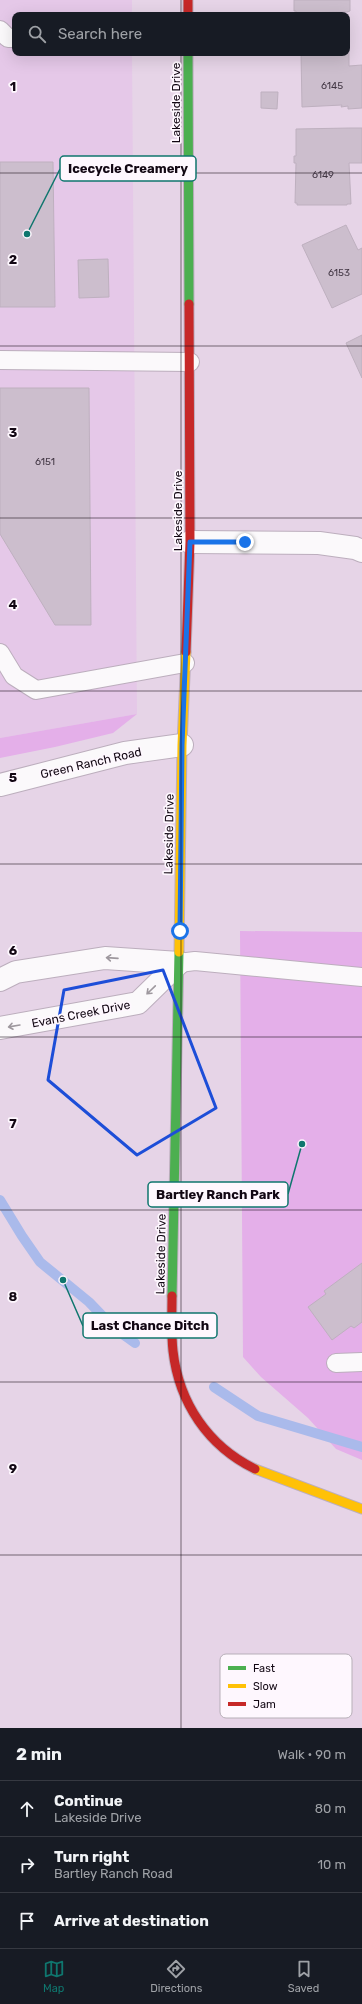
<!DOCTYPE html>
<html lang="en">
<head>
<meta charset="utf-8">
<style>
	:root { --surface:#171b24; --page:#20242c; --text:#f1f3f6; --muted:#9ea1a6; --line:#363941; --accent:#0f766e }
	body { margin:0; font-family:Rubik,sans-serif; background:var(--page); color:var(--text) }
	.stop { position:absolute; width:12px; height:12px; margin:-9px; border:3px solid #1a73e8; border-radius:50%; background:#fff }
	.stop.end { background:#1a73e8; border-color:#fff; box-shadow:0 1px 4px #0008 }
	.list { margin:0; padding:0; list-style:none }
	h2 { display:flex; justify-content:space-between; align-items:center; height:52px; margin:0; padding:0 16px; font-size:17px }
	h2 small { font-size:13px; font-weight:400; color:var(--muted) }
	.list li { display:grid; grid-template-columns:26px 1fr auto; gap:12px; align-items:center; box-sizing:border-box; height:56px; padding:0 16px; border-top:1px solid var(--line) }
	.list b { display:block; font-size:15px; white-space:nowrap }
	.list p { margin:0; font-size:13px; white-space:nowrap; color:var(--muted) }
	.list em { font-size:13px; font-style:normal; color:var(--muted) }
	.icon { flex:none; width:22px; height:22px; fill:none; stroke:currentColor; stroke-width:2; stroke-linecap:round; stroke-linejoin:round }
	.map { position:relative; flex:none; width:362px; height:1728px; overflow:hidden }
	.search { position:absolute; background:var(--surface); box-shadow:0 4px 16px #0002; left:12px; right:12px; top:12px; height:44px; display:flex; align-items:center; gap:10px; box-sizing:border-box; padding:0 14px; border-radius:8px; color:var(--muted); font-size:15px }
	.sheet { height:220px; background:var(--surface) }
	nav { display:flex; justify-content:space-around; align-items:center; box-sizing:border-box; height:56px; border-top:1px solid var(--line); background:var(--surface); font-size:11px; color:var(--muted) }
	nav a { display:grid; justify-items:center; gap:2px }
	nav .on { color:var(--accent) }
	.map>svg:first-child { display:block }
	.built { fill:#e5c8e8 }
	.green { fill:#e4afe9 }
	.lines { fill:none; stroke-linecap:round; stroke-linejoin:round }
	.stream { stroke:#aabaeb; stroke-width:10 }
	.building { fill:#ccbecd; stroke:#beb0bf }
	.lane-casing { stroke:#bcaebd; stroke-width:20 }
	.street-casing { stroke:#bcaebd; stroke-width:24 }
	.fast-casing { stroke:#bcaebd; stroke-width:11 }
	.slow-casing { stroke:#bcaebd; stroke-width:11 }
	.jam-casing { stroke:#bcaebd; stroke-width:11 }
	.lane { stroke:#fbf9fb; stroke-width:18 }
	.street { stroke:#fbf9fb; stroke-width:22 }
	.fast { stroke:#4caf50; stroke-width:9 }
	.slow { stroke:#ffc107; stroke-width:9 }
	.jam { stroke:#c62828; stroke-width:9 }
	.oneway { stroke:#9e989e }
	.route { stroke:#1a73e8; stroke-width:5 }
	.marked { fill:none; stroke:#1d4ed8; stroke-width:3; stroke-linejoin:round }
	.grid { fill:none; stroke:#120713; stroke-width:1; stroke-opacity:0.55 }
	.labels { text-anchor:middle; stroke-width:3.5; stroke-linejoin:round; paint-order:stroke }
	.number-label { font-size:10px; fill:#423744 }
	.street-label { font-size:12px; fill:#120713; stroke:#fef7fe }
	.key { fill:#fef7fe; stroke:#b7afb8; stroke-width:1 }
	.key-label { font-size:11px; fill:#120713 }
	.grid-label { font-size:13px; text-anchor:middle; font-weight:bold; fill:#120713; stroke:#fef7fe; stroke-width:3.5; stroke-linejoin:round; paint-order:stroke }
	.leader { fill:none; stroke:#0f766e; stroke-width:1.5 }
	.callout-dot { fill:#0f766e; stroke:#fef7fe; stroke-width:1.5 }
	.callout { fill:#fef7fe; stroke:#0f766e; stroke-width:1.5 }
	.callout-label { font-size:13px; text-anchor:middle; font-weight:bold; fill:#120713 }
</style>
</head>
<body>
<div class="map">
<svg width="362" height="1728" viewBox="0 0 362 1728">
	<rect width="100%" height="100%" fill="#e6d4e7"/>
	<path class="built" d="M0,0H132V15H15V53H132L137,714L0,738Z"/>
	<g class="green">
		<path d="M137,714L113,733L55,747L0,758V738Z"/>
		<path d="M240,931L362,932V1460L336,1449L308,1418L261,1377L243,1357Z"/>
	</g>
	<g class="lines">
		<g class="stream">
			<path d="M0,1200L22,1236L40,1262L89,1302L114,1328L135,1343"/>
			<path d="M214,1387L258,1416L362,1447"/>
		</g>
	</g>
	<g class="building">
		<path d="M294,0H350V11L347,12L296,13V11H294Z"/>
		<path d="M347,37H349V66L362,65V108L348,109V106L341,107L342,105L302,107L301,53H347Z"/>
		<path d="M261,92H278L277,109L261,108Z"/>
		<path d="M350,128H362V163H349L351,204H347V205H297V203H295L296,163H294V156H296V129Z"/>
		<path d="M0,162H53L55,307H0Z"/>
		<path d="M346,225L358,250L362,248V294L332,308L302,245Z"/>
		<path d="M108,259L109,297L79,298L78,260Z"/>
		<path d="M362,335V378L346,343Z"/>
		<path d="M0,388H89L91,625H55L0,534Z"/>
		<path d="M362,1263V1322L354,1328L351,1326L332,1340L308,1307L326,1294L324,1291Z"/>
	</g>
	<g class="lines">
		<defs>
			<g id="lane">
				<path d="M0,30L8,38H15"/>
				<path d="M0,360L190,362"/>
				<path d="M0,653L14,676L36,690L185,663"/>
				<path d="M179,963L195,961L362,977"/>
				<path d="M336,1363L362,1362"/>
			</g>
			<g id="street">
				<path d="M190,542L319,543L355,548L362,551"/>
				<path d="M0,785L125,753L182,745"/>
				<path d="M0,980L16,972L105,958L179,963"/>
				<path d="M0,1028L138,1003L179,963"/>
			</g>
			<g id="fast">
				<path d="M188,53L189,304"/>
				<path d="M172,1296L179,952"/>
			</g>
			<g id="slow">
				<path d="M179,952L182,745L186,652"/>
				<path d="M255,1469L362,1509"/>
			</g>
			<g id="jam">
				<path d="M188,0V15"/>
				<path d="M186,652L190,542L189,304"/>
				<path d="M172,1296C172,1314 171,1333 173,1351C179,1403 208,1446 255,1469"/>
			</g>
		</defs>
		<use href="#lane" class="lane-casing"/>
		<use href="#street" class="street-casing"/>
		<use href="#fast" class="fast-casing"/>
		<use href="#slow" class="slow-casing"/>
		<use href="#jam" class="jam-casing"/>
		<use href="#lane" class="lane"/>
		<use href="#street" class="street"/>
		<use href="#fast" class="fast"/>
		<use href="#slow" class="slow"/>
		<use href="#jam" class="jam"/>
	</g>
	<defs><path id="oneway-shaft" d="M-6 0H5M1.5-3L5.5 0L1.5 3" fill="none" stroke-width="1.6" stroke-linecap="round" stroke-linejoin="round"/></defs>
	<g class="oneway">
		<use href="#oneway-shaft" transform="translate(112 958) rotate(-176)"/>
		<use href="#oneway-shaft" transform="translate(151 990) rotate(136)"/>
		<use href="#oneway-shaft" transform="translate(14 1026) rotate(170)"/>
	</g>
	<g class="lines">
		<path class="route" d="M180,931L182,745L190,542H245"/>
	</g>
	<path class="marked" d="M163,970L216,1108L137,1155L48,1080L64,990Z"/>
	<path class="grid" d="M181,0V15M181,53V1728M0,173H362M0,346H362M0,518H362M0,691H362M0,864H362M0,1037H362M0,1210H362M0,1382H362M0,1555H362"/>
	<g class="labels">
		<g class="number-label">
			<text x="332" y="89">6145</text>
			<text x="323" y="178">6149</text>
			<text x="339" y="276">6153</text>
			<text x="45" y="465">6151</text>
		</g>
		<g class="street-label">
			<text transform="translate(176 103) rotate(-90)" y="4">Lakeside Drive</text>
			<text transform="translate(178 511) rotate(-90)" y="4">Lakeside Drive</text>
			<text transform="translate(91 763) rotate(-13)" y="4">Green Ranch Road</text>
			<text transform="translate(169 834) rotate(-89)" y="4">Lakeside Drive</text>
			<text transform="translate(81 1014) rotate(-11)" y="4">Evans Creek Drive</text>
			<text transform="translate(161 1254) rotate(-89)" y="4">Lakeside Drive</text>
		</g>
	</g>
	<rect x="220" y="1654" width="132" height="64" rx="6" class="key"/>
	<rect x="228" y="1666" width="18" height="4" fill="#4caf50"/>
	<rect x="228" y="1684" width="18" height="4" fill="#ffc107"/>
	<rect x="228" y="1702" width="18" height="4" fill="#c62828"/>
	<g class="key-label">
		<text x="253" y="1672">Fast</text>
		<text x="253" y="1690">Slow</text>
		<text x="253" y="1708">Jam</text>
	</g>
	<g class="grid-label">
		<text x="13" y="91">1</text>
		<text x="13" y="264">2</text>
		<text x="13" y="437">3</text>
		<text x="13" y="609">4</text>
		<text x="13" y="782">5</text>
		<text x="13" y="955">6</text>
		<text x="13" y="1128">7</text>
		<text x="13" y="1301">8</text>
		<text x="13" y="1473">9</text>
	</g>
	<path class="leader" d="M27 234L60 169M302 1144L288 1194M63 1280L83 1326"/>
	<g class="callout-dot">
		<circle cx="27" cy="234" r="4"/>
		<circle cx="302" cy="1144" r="4"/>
		<circle cx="63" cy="1280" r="4"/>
	</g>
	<g class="callout">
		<rect x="60" y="156" width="136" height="25" rx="4"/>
		<rect x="148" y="1182" width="140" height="25" rx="4"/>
		<rect x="83" y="1313" width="134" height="25" rx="4"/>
	</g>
	<g class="callout-label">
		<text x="128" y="173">Icecycle Creamery</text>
		<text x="218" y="1199">Bartley Ranch Park</text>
		<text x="150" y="1330">Last Chance Ditch</text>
	</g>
</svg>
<div class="stop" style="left:180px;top:931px"></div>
<div class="stop end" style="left:245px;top:542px"></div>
<div class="search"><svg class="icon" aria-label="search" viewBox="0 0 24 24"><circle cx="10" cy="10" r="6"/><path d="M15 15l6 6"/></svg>Search here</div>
</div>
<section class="sheet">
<h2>2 min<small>Walk · 90 m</small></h2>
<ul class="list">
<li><svg class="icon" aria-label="ahead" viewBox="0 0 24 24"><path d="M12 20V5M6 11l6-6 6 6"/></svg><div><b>Continue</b><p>Lakeside Drive</p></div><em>80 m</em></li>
<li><svg class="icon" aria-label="right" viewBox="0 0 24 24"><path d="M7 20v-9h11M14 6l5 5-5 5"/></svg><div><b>Turn right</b><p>Bartley Ranch Road</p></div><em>10 m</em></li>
<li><svg class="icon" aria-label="arrive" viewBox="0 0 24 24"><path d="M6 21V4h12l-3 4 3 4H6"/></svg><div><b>Arrive at destination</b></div></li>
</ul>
</section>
<nav>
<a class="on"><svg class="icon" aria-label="map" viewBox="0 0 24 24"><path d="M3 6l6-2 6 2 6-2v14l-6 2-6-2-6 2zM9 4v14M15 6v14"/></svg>Map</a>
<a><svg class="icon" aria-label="directions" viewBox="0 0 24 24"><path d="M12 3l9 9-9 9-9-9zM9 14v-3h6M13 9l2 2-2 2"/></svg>Directions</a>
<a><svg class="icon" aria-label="saved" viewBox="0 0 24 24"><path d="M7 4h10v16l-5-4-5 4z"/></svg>Saved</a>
</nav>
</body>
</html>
